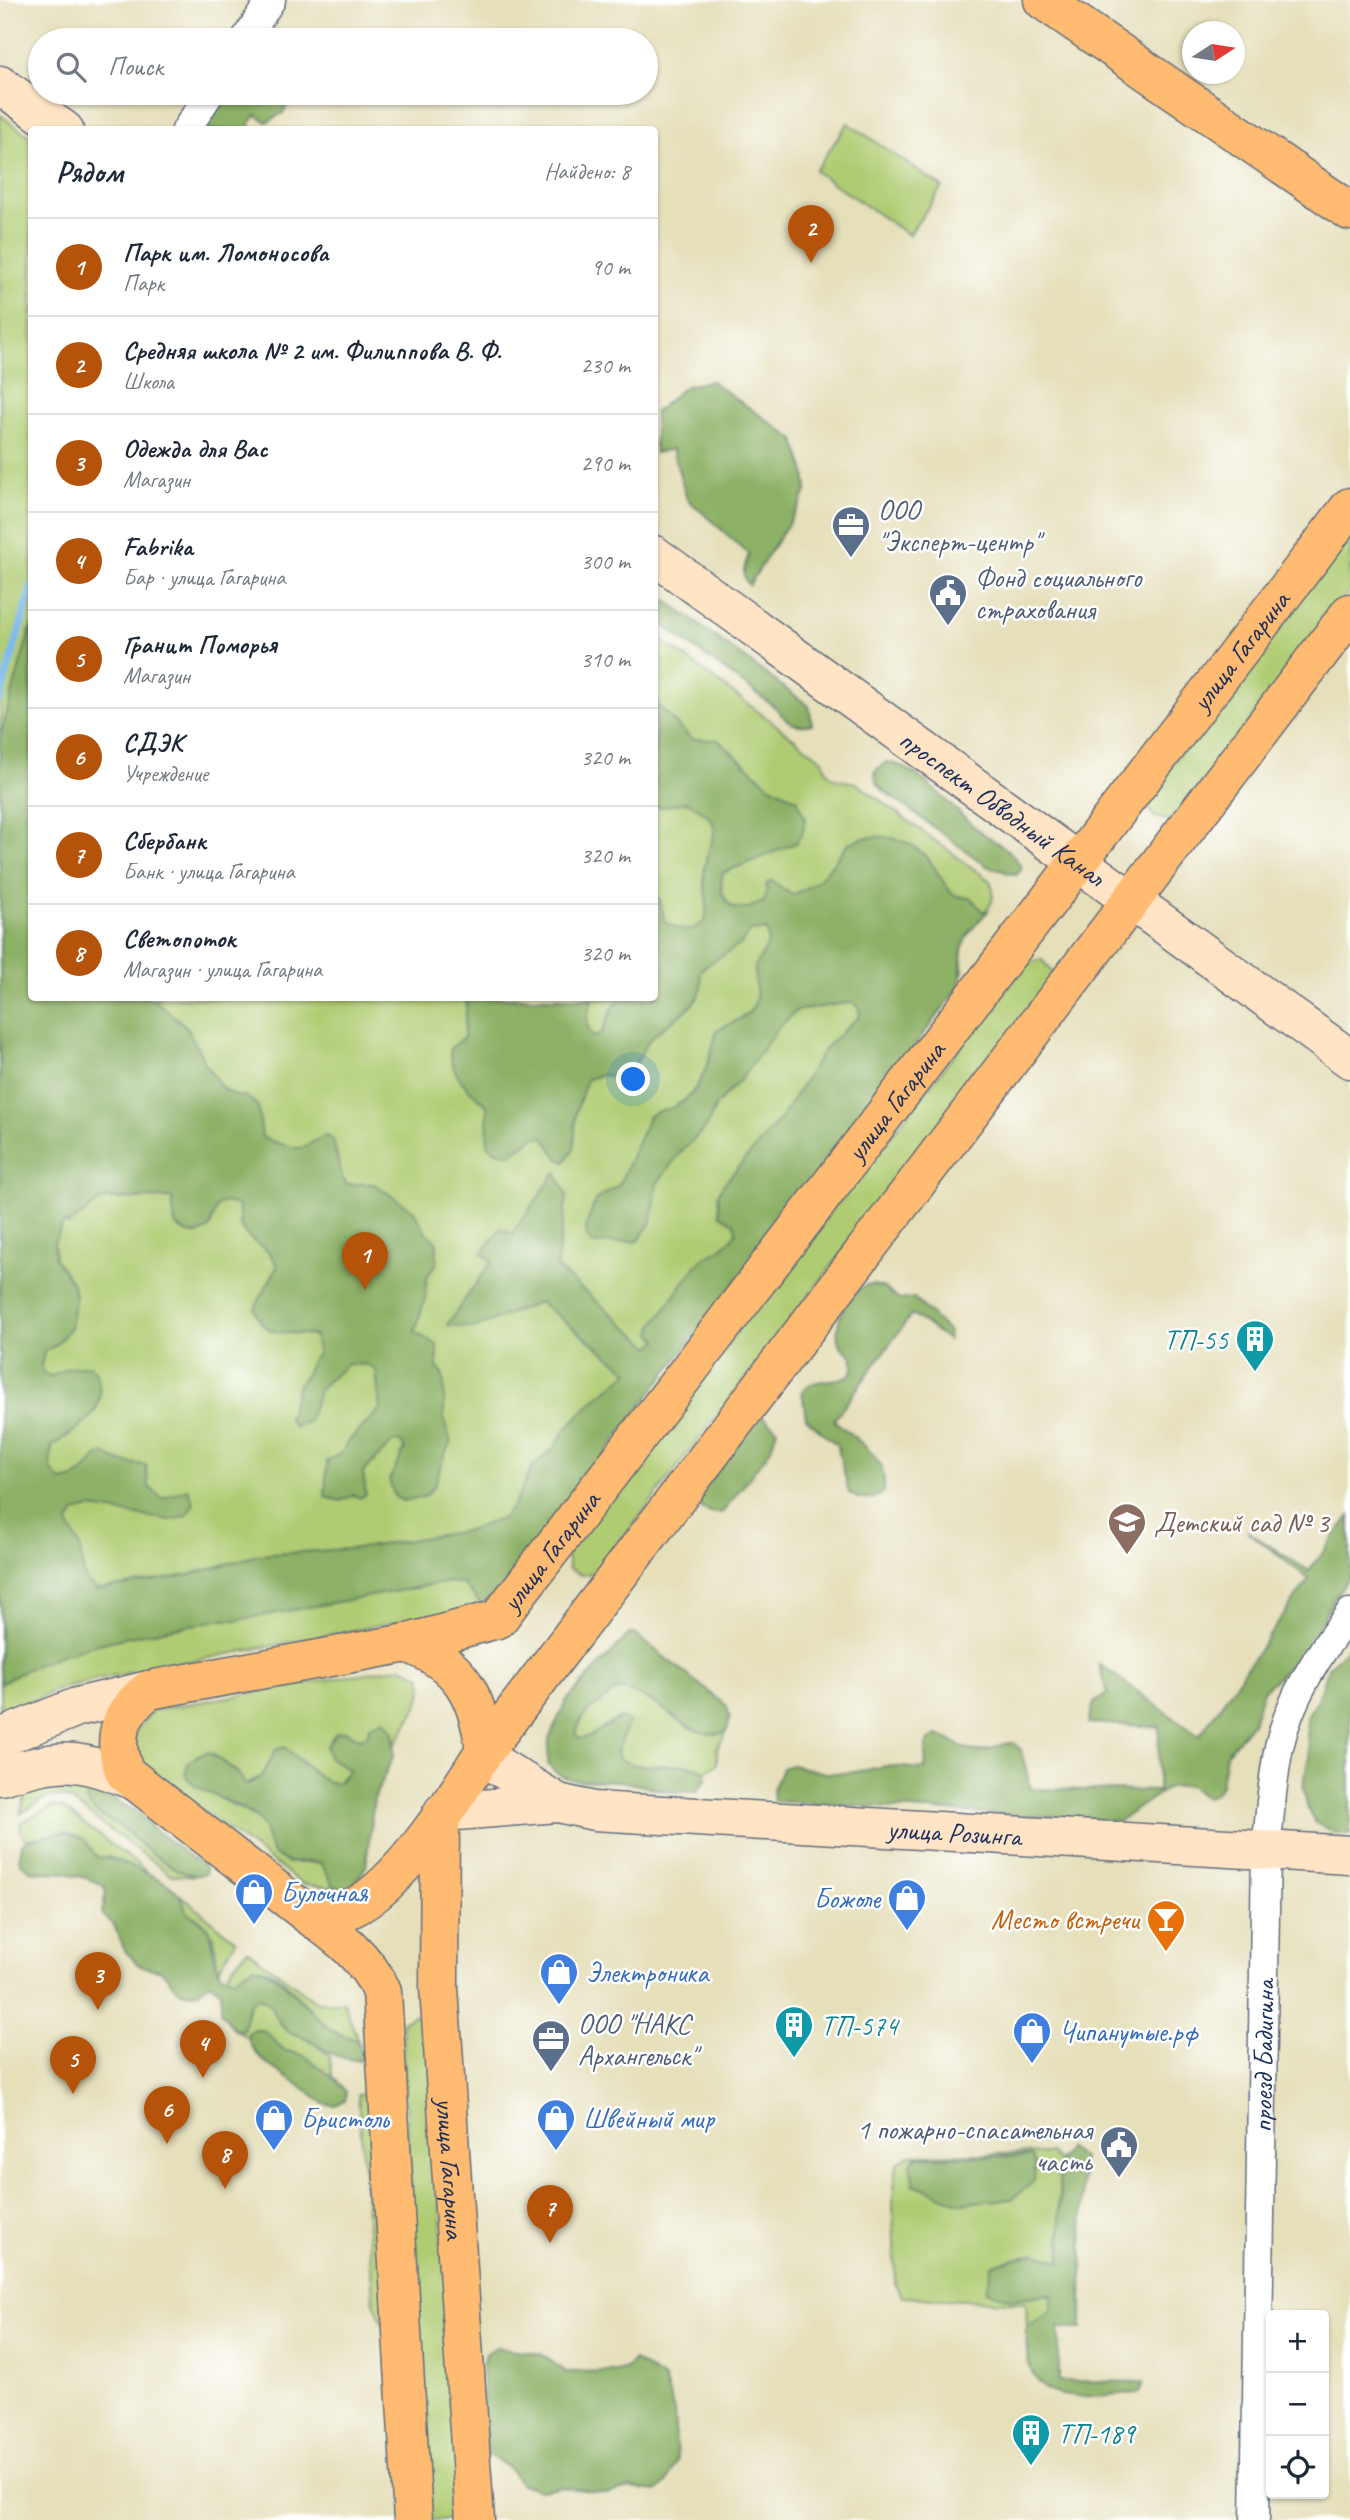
<!DOCTYPE html>
<html lang="ru">
<head>
<meta charset="utf-8">
<style>
	:root { --surface:#fff; --page:#f6f6f7; --text:#1f2937; --muted:#747a83; --line:#e0e1e3; --accent:#b45309 }
	body { margin:0; font-family:Caveat,sans-serif; background:var(--page); color:var(--text) }
	.controls { position:absolute; right:21px; bottom:21px; display:grid; overflow:hidden; border-radius:7px; box-shadow:0 2px 5px #0004 }
	.controls button { width:63px; height:63px; display:grid; place-items:center; padding:0; border:0; border-bottom:2px solid var(--line); background:var(--surface); color:var(--text); font:35px sans-serif }
	.compass { position:absolute; left:1182px; top:21px; width:63px; height:63px; border-radius:50%; background:var(--surface); box-shadow:0 2px 5px #0004; rotate:78deg }
	.you { position:absolute; left:634px; top:1080px; width:24px; height:24px; margin:-18px; border:5px solid #fff; border-radius:50%; background:#1a73e8; box-shadow:0 0 0 10px #1a73e833 }
	.badge { display:grid; place-items:center; width:46px; height:46px; border-radius:50%; background:var(--accent); color:#fff; font-size:23px; font-weight:700 }
	.pin { position:absolute; translate:-50% -58px; filter:drop-shadow(0 2px 4px #0008) }
	.pin::after { content:''; position:absolute; top:37px; width:24px; height:21px; background:inherit; clip-path:polygon(0 0,100% 0,50% 100%) }
	.list { margin:0; padding:0; list-style:none }
	h2 { display:flex; justify-content:space-between; align-items:center; height:91px; margin:0; padding:0 28px; font-size:30px }
	h2 small { font-size:23px; font-weight:400; color:var(--muted) }
	.list li { display:grid; grid-template-columns:46px 1fr auto; gap:21px; align-items:center; box-sizing:border-box; height:98px; padding:0 28px; border-top:2px solid var(--line) }
	.list b { display:block; font-size:26px; white-space:nowrap }
	.list p { margin:0; font-size:23px; white-space:nowrap; color:var(--muted) }
	.list em { font-size:23px; font-style:normal; color:var(--muted) }
	.icon { flex:none; width:38px; height:38px; fill:none; stroke:currentColor; stroke-width:2; stroke-linecap:round; stroke-linejoin:round }
	.map { position:relative; flex:none; width:1350px; height:2520px; overflow:hidden }
	.search { position:absolute; background:var(--surface); box-shadow:0 2px 5px #0004; left:28px; top:28px; width:630px; height:77px; display:flex; align-items:center; gap:18px; box-sizing:border-box; padding:0 24px; border-radius:38px; color:var(--muted); font-size:26px }
	.panel { position:absolute; background:var(--surface); box-shadow:0 2px 5px #0004; left:28px; top:126px; width:630px; height:875px; border-radius:7px }
	.map>svg:first-child { display:block }
	.green { fill:#b0cc73; stroke:#667e68; stroke-width:2 }
	.forest { fill:#8cb065; stroke:#547062; stroke-width:2 }
	.lines { fill:none; stroke-linecap:round; stroke-linejoin:round }
	.stream { stroke:#7dbaf0; stroke-width:7 }
	.street-casing { stroke:#626d7e; stroke-width:31 }
	.secondary-casing { stroke:#626d7e; stroke-width:41 }
	.primary-casing { stroke:#626d7e; stroke-width:41 }
	.street { stroke:#fff; stroke-width:28 }
	.secondary { stroke:#ffe4c6; stroke-width:38 }
	.primary { stroke:#ffbb71; stroke-width:38 }
	.labels { text-anchor:middle; stroke-width:5; stroke-linejoin:round; paint-order:stroke }
	.service-label { font-size:28px; fill:#4e5e75; stroke:#fff; text-anchor:start }
	.street-label { font-size:28px; fill:#1b2f5e; stroke:#fff }
	.culture-label { font-size:28px; fill:#0d838f; stroke:#fff; text-anchor:start }
	.education-label { font-size:28px; fill:#785e54; stroke:#fff; text-anchor:start }
	.shop-label { font-size:28px; fill:#366cbe; stroke:#fff; text-anchor:start }
	.food-label { font-size:28px; fill:#c56008; stroke:#fff; text-anchor:end }
</style>
</head>
<body>
<div class="map">
<svg width="1350" height="2520" viewBox="0 0 1350 2520">
	<rect width="100%" height="100%" fill="#fff"/>
	<filter id="ink" filterUnits="userSpaceOnUse"><feTurbulence type="fractalNoise" baseFrequency=".0143" numOctaves="2"/><feDisplacementMap in="SourceGraphic" scale="14" xChannelSelector="R" yChannelSelector="G"/><feConvolveMatrix kernelMatrix="1 2 1 2 8 2 1 2 1" color-interpolation-filters="sRGB"/></filter>
	<filter id="wash" filterUnits="userSpaceOnUse"><feTurbulence type="fractalNoise" baseFrequency=".00686" numOctaves="4" result="noise"/><feDisplacementMap in="SourceGraphic" scale="28" xChannelSelector="R" yChannelSelector="G"/><feGaussianBlur stdDeviation="1.57" result="paint"/><feColorMatrix in="noise" values="0 0 0 0 0 0 0 0 0 0 0 0 0 0 0 0 0 1.4 0 .05"/><feComposite in="paint" operator="in"/></filter>
	<g filter="url(#wash)">
		<rect width="100%" height="100%" fill="#e5dfba"/>
		<g class="green">
			<path d="M0,115L32,138V998H654L655,635L823,760C828,782 837,779 856,783L990,881C1002,905 978,916 967,933C960,945 961,959 963,972L486,1602L465,1609L92,1680L58,1689L0,1716Z"/>
			<path d="M848,123L942,187L909,235L815,171Z"/>
			<path d="M1350,533V590L1185,805L1168,820L1154,817L1148,806L1154,787Z"/>
			<path d="M1041,959L1055,975L597,1572L582,1575L569,1569L566,1549L1025,965Z"/>
			<path d="M402,1667L421,1676C430,1695 404,1727 395,1745L394,1736L384,1721L369,1726L368,1735L361,1739L333,1736L326,1747L350,1770L338,1783C322,1786 299,1757 284,1747L276,1750L265,1775L245,1784L237,1772L212,1753L197,1755C200,1765 204,1784 211,1791C241,1818 262,1803 271,1851L288,1863H321L337,1888L303,1884L149,1772L138,1760L134,1734L153,1710Z"/>
			<path d="M618,1689C660,1689 688,1748 727,1731L717,1748V1764L706,1772C677,1754 647,1777 618,1758L617,1750L623,1737L621,1718C606,1724 596,1737 580,1739L575,1734C582,1715 597,1694 618,1689Z"/>
			<path d="M53,1777L101,1787L88,1803C100,1821 113,1820 127,1832C148,1851 167,1866 194,1877L171,1875L70,1800C47,1791 40,1802 20,1814L28,1787Z"/>
			<path d="M53,1806L63,1808L149,1873L130,1868L110,1857H98L58,1833L26,1840L21,1833L20,1823Z"/>
			<path d="M179,1894L236,1941L218,1970L214,1937L201,1920L188,1913Z"/>
			<path d="M247,1950L317,2002H344L359,2044C351,2035 339,2036 330,2029C310,2014 283,1971 258,1967C249,1966 242,1976 234,1979L225,1976Z"/>
			<path d="M261,1998L268,2001L287,2031L308,2039L329,2055L333,2078L309,2060L283,2050L265,2031L256,2030L248,2033V2038L235,2030H243L249,2005L254,1999Z"/>
			<path d="M427,2015L462,2520H428L402,2022L413,2016Z"/>
			<path d="M371,2093L388,2321L382,2323L373,2299L358,2094Z"/>
			<path d="M1050,2153L1059,2162V2207L1071,2288L1041,2339L1027,2327L1026,2303L902,2297L895,2285L893,2197L897,2164L909,2155Z"/>
		</g>
		<g class="forest">
			<path d="M226,93H292L284,112L267,122L256,115L250,123L251,129L202,130Z"/>
			<path d="M711,381L795,440L805,472L807,489L800,505L749,585C740,575 745,566 749,554L687,499L672,449L655,453V412L686,386Z"/>
			<path d="M655,592L809,706L812,724C795,728 786,722 776,708L655,619Z"/>
			<path d="M31,626L32,998H152L187,1027L204,1062L222,1088L236,1096H245L258,1106L262,1137C268,1140 294,1149 300,1148C309,1146 316,1138 326,1136L333,1140L342,1178L347,1184H374L414,1211L425,1231L437,1243L436,1265L427,1276L425,1298L415,1332L437,1345V1367L442,1373L444,1388V1420L451,1443C438,1460 442,1480 426,1496L403,1501L395,1497L389,1480L405,1449L401,1442H393L363,1472L366,1495L360,1498L353,1495L341,1501L325,1497L327,1461L343,1452L346,1444L380,1409L376,1370L369,1365L347,1364L320,1388L308,1422L294,1426L288,1419C291,1411 295,1392 298,1386C303,1376 310,1371 311,1360L318,1354L315,1336C291,1329 262,1342 255,1308L277,1267C272,1246 250,1245 241,1227C238,1221 240,1212 238,1205L224,1202L217,1206L210,1227C199,1239 186,1234 175,1225L172,1198L103,1199L68,1225L64,1222L54,1242L55,1259L73,1284L75,1298L70,1328L56,1345L44,1352L41,1366L44,1374L52,1376L68,1368L90,1365C96,1371 97,1376 99,1385C105,1417 74,1430 52,1446L50,1467L60,1481C93,1477 83,1462 105,1453L120,1462L146,1465L149,1487L162,1498L188,1489L194,1504L186,1516L171,1520L91,1508L75,1512L68,1524L79,1544L85,1580L97,1590L188,1575L258,1555L361,1548L471,1530L503,1518L515,1503L533,1466L554,1448L565,1430L592,1402L629,1372L540,1302L473,1328L447,1325L492,1261L482,1253L501,1228L512,1234L556,1172L567,1196L556,1267L651,1347L658,1340L652,1333L654,1324C665,1310 692,1267 704,1258C716,1251 731,1244 736,1231L734,1223L720,1215L718,1195L722,1186L781,1118L826,1047L860,1016L858,1006L852,1002L796,1011L779,1027L741,1079L716,1105L707,1126L679,1154L657,1184L652,1221L638,1241L592,1244L587,1237L586,1227L593,1207L597,1199L619,1185L649,1116C657,1110 666,1111 675,1106C702,1094 711,1055 717,1030C738,1019 760,1016 756,986C755,979 753,971 756,965C763,951 772,947 766,930L750,931L741,944L704,967L700,973C710,1008 668,1017 649,1041C641,1051 636,1066 627,1078L602,1075L587,1079L576,1112L574,1149L565,1162L558,1158L544,1137H536L510,1154L494,1150L488,1144L487,1105C469,1091 450,1074 450,1049L464,1037L467,998H593C588,1011 583,1025 593,1037L601,1034C617,997 613,998 654,998L658,977L654,962L655,897L660,899L665,922C681,931 690,935 705,921C710,899 703,893 704,873C706,837 735,825 686,802L662,807L655,806V702L691,739L718,740L770,786L797,799L805,818L803,832L796,843L723,873C719,886 722,900 734,908L746,909L765,901L767,883L772,881L792,895C827,880 826,869 849,843C879,830 912,837 932,864C940,875 944,886 954,895L972,899L982,911H988C975,925 961,938 961,959C961,969 962,976 960,986L499,1593L481,1604L463,1584L448,1582L238,1620H218C145,1634 64,1644 0,1684V737Z"/>
			<path d="M886,762C919,765 956,814 982,833C997,843 1014,851 1022,869L1016,875L987,866L884,791L876,782L875,771Z"/>
			<path d="M871,1284L884,1288L900,1300L914,1298L949,1332L948,1340L912,1314L834,1420C856,1441 891,1457 883,1493C872,1501 860,1501 849,1493L837,1445L806,1418L802,1391C816,1371 862,1392 852,1356L840,1346C831,1325 847,1289 871,1284Z"/>
			<path d="M761,1415L777,1429L771,1449L723,1512C713,1515 700,1510 695,1500Z"/>
			<path d="M1350,1516V1575L1329,1607L1308,1648L1263,1691L1253,1722L1226,1754L1221,1785L1215,1793L1206,1798L1188,1785L1169,1787L1119,1821L774,1801L773,1790L782,1768L792,1765L826,1773H849L887,1766L925,1769L927,1742L936,1735C952,1738 963,1751 980,1751C993,1751 1001,1742 1014,1743L1021,1750L1031,1789L1158,1791L1159,1727L1088,1723L1094,1703L1107,1694L1099,1664L1199,1736L1309,1579L1247,1531L1309,1571Z"/>
			<path d="M629,1634L636,1635L726,1705L730,1716L727,1731C693,1745 670,1706 640,1696C622,1690 622,1684 606,1698C590,1711 582,1712 575,1734L580,1739C595,1737 606,1724 621,1718L629,1722L617,1750L618,1758C647,1777 677,1754 706,1772V1780L697,1791C674,1795 648,1787 626,1782C599,1777 567,1790 548,1764L549,1739L566,1701Z"/>
			<path d="M1350,1646V1834L1336,1833L1316,1823L1307,1806L1303,1786L1309,1759L1306,1718L1316,1702L1329,1666Z"/>
			<path d="M384,1720L393,1731L394,1755L374,1798L366,1866L356,1883L347,1890L333,1885L321,1863C302,1857 300,1870 274,1855C265,1842 268,1829 256,1817C240,1802 197,1794 186,1776C184,1762 196,1755 208,1752L237,1772L245,1784C268,1780 265,1765 276,1750L284,1747C299,1757 321,1786 338,1783L349,1770L329,1757L326,1747L336,1733L345,1731L361,1739L368,1735L369,1727Z"/>
			<path d="M101,1787L121,1804L138,1812L150,1826L192,1858L200,1861L206,1869L205,1874C183,1882 143,1847 127,1832C113,1819 96,1819 86,1799L89,1791Z"/>
			<path d="M64,1832L84,1839L97,1857C113,1856 167,1880 178,1893C182,1898 184,1907 188,1913C229,1937 203,1950 221,1974L234,1979L254,1966C287,1976 304,2009 331,2030C338,2035 348,2037 357,2040L364,2059C341,2063 326,2050 308,2039C300,2034 290,2035 283,2027C272,2015 274,1996 254,1999L248,2005L243,2030H235L221,2013V1992L210,1983L198,1992L184,1993L177,1989L162,1971L140,1966L125,1951L114,1925L102,1914L106,1891L103,1885C91,1879 78,1875 65,1873C46,1870 30,1878 19,1859L22,1845L26,1840Z"/>
			<path d="M256,2030L265,2031L283,2050L305,2056L337,2081L346,2092L345,2101L335,2105L324,2104C306,2084 247,2063 248,2033Z"/>
			<path d="M1068,2148L1083,2158L1082,2328H1059V2381L1144,2382L1140,2393C1076,2395 1021,2415 1027,2327L1051,2312L1052,2294L1012,2299L986,2291L992,2265L1036,2253L1061,2262L1059,2162Z"/>
			<path d="M1031,2156L1035,2164L1034,2181L1012,2199L958,2203L914,2184L910,2165L916,2157Z"/>
			<path d="M496,2347L541,2354L566,2372L616,2371L626,2368L634,2360L664,2379L674,2411L677,2462L667,2482L658,2491L630,2488L608,2493L560,2487L540,2490L521,2484L508,2467L486,2454L482,2366L486,2354Z"/>
		</g>
		<g class="lines">
			<path class="stream" d="M0,699L32,586"/>
		</g>
	</g>
	<g filter="url(#ink)">
		<g class="lines">
			<defs>
				<g id="street">
					<path d="M245,40L271,0"/>
					<path d="M186,130L210,93"/>
					<path id="s1" d="M1255,2520L1266,1850C1270,1816 1272,1781 1279,1747C1290,1697 1319,1653 1350,1613"/>
				</g>
				<g id="secondary">
					<path d="M0,85L64,130"/>
					<path id="s2" d="M654,555L1350,1059"/>
					<path d="M0,1738L77,1707L149,1690"/>
					<path d="M482,1756L558,1803"/>
					<path d="M0,1776C61,1759 70,1756 130,1779"/>
					<path id="s3" d="M443,1812L558,1803L594,1811L1350,1855"/>
				</g>
				<g id="primary">
					<path d="M1043,0L1350,211"/>
					<path id="s4" d="M407,1643L498,1619L1350,507"/>
					<path d="M407,1643C461,1664 477,1694 485,1750C457,1795 400,1886 352,1908C339,1915 324,1915 310,1916L125,1773C110,1737 120,1712 149,1690Z"/>
					<path d="M485,1750L1350,613"/>
					<path id="s5" d="M440,1817L439,1988L475,2520"/>
					<path d="M310,1916C341,1938 365,1957 382,1991L413,2520"/>
				</g>
			</defs>
			<use href="#street" class="street-casing"/>
			<use href="#secondary" class="secondary-casing"/>
			<use href="#primary" class="primary-casing"/>
			<use href="#street" class="street"/>
			<use href="#secondary" class="secondary"/>
			<use href="#primary" class="primary"/>
		</g>
	</g>
	<defs>
		<symbol id="office-pin" viewBox="-11 -11 22 30"><path d="M0 17L-7.5 6A9.5 9.5 0 1 1 7.5 6Z" fill="#5c6f8a" stroke="#fff"/><path d="M-6-3h4V-5.5h4V-3h4V5H-6ZM-1-4.5V-3h2v-1.5ZM-6 0V1H6V0Z" fill="#fff"/></symbol>
		<symbol id="civic-pin" viewBox="-11 -11 22 30"><path d="M0 17L-7.5 6A9.5 9.5 0 1 1 7.5 6Z" fill="#5c6f8a" stroke="#fff"/><path d="M-.6-6.5H3V-4.5H.6V-3L4-1V1h2V6H-6V1h2V-1L-.6-3ZM-1.2 2.5V6h2.4V2.5Z" fill="#fff"/></symbol>
		<symbol id="building-pin" viewBox="-11 -11 22 30"><path d="M0 17L-7.5 6A9.5 9.5 0 1 1 7.5 6Z" fill="#0f9aa8" stroke="#fff"/><path d="M-4-6H4V6H1V3H-1V6H-4ZM-2.5-4.3h1.7v1.8h-1.7ZM.8-4.3h1.7v1.8H.8ZM-2.5-1h1.7V.8h-1.7ZM.8-1h1.7V.8H.8Z" fill="#fff"/></symbol>
		<symbol id="school-pin" viewBox="-11 -11 22 30"><path d="M0 17L-7.5 6A9.5 9.5 0 1 1 7.5 6Z" fill="#8d6e63" stroke="#fff"/><path d="M0-5L7-2L0 1L-7-2ZM-4 1L0 2.5L4 1V4Q0 6-4 4Z" fill="#fff"/></symbol>
		<symbol id="shop-pin" viewBox="-11 -11 22 30"><path d="M0 17L-7.5 6A9.5 9.5 0 1 1 7.5 6Z" fill="#3f7fe0" stroke="#fff"/><path d="M-5-2.5h2.3a2.7 3.5 0 0 1 5.4 0H5L5.5 6h-11ZM-1.5-2.5h3a1.5 2.3 0 0 0-3 0Z" fill="#fff"/></symbol>
		<symbol id="bar-pin" viewBox="-11 -11 22 30"><path d="M0 17L-7.5 6A9.5 9.5 0 1 1 7.5 6Z" fill="#e8710a" stroke="#fff"/><path d="M-6-5H6L.8 .8V4.5H3.5V6h-7V4.5H-.8V.8Z" fill="#fff"/></symbol>
	</defs>
	<g fill-rule="evenodd">
		<use href="#office-pin" x="829" y="503" width="44" height="60"/>
		<use href="#civic-pin" x="926" y="571" width="44" height="60"/>
		<use href="#building-pin" x="1233" y="1317" width="44" height="60"/>
		<use href="#school-pin" x="1105" y="1500" width="44" height="60"/>
		<use href="#shop-pin" x="232" y="1870" width="44" height="60"/>
		<use href="#shop-pin" x="885" y="1876" width="44" height="60"/>
		<use href="#bar-pin" x="1144" y="1897" width="44" height="60"/>
		<use href="#shop-pin" x="537" y="1950" width="44" height="60"/>
		<use href="#building-pin" x="772" y="2003" width="44" height="60"/>
		<use href="#shop-pin" x="1010" y="2009" width="44" height="60"/>
		<use href="#office-pin" x="529" y="2017" width="44" height="60"/>
		<use href="#shop-pin" x="252" y="2096" width="44" height="60"/>
		<use href="#shop-pin" x="534" y="2096" width="44" height="60"/>
		<use href="#civic-pin" x="1097" y="2123" width="44" height="60"/>
		<use href="#building-pin" x="1009" y="2411" width="44" height="60"/>
	</g>
	<g class="labels">
		<g class="service-label">
			<text x="878" y="519">ООО<tspan x="878" dy="32">"Эксперт-центр"</tspan></text>
			<text x="975" y="587">Фонд социального<tspan x="975" dy="32">страхования</tspan></text>
			<text x="578" y="2033">ООО "НАКС<tspan x="578" dy="32">Архангельск"</tspan></text>
			<text x="1092" y="2139" text-anchor="end">1 пожарно-спасательная<tspan x="1092" dy="32">часть</tspan></text>
		</g>
		<g class="street-label">
			<text dy="10" stroke="none"><textPath href="#s4" startOffset="1314">улица Гагарина</textPath></text>
			<text dy="10" stroke="none"><textPath href="#s2" startOffset="430">проспект Обводный Канал</textPath></text>
			<text dy="10" stroke="none"><textPath href="#s4" startOffset="747">улица Гагарина</textPath></text>
			<text dy="10" stroke="none"><textPath href="#s4" startOffset="180">улица Гагарина</textPath></text>
			<text dy="10" stroke="none"><textPath href="#s3" startOffset="513">улица Розинга</textPath></text>
			<text dy="10" stroke="none"><textPath href="#s1" startOffset="464">проезд Бадигина</textPath></text>
			<text dy="10" stroke="none"><textPath href="#s5" startOffset="352">улица Гагарина</textPath></text>
		</g>
		<g class="culture-label">
			<text x="1228" y="1349" text-anchor="end">ТП-55</text>
			<text x="821" y="2035">ТП-574</text>
			<text x="1058" y="2443">ТП-189</text>
		</g>
		<g class="education-label">
			<text x="1154" y="1532">Детский сад № 3</text>
		</g>
		<g class="shop-label">
			<text x="281" y="1902">Булочная</text>
			<text x="880" y="1908" text-anchor="end">Божоле</text>
			<text x="586" y="1982">Электроника</text>
			<text x="1059" y="2041">Чипанутые.рф</text>
			<text x="301" y="2128">Бристоль</text>
			<text x="583" y="2128">Швейный мир</text>
		</g>
		<g class="food-label">
			<text x="1139" y="1929">Место встречи</text>
		</g>
	</g>
</svg>
<div class="controls">
<button>+</button>
<button>−</button>
<button><svg class="icon" aria-label="locate" viewBox="0 0 24 24"><circle cx="12" cy="12" r="6"/><path d="M12 2v4M12 18v4M2 12h4M18 12h4"/></svg></button>
</div>
<svg class="compass" viewBox="-18 -18 36 36"><path d="M0-13l5 13h-10z" fill="#e53935"/><path d="M0 13l5-13h-10z" fill="#747a83"/></svg>
<div class="you"></div>
<div class="pin badge" style="left:365px;top:1290px">1</div>
<div class="pin badge" style="left:811px;top:263px">2</div>
<div class="pin badge" style="left:98px;top:2010px">3</div>
<div class="pin badge" style="left:203px;top:2078px">4</div>
<div class="pin badge" style="left:73px;top:2094px">5</div>
<div class="pin badge" style="left:167px;top:2144px">6</div>
<div class="pin badge" style="left:550px;top:2243px">7</div>
<div class="pin badge" style="left:225px;top:2189px">8</div>
<div class="search"><svg class="icon" aria-label="search" viewBox="0 0 24 24"><circle cx="10" cy="10" r="6"/><path d="M15 15l6 6"/></svg>Поиск</div>
<section class="panel">
<h2>Рядом<small>Найдено: 8</small></h2>
<ul class="list">
<li><span class="badge">1</span><div><b>Парк им. Ломоносова</b><p>Парк</p></div><em>90 m</em></li>
<li><span class="badge">2</span><div><b>Средняя школа № 2 им. Филиппова В. Ф.</b><p>Школа</p></div><em>230 m</em></li>
<li><span class="badge">3</span><div><b>Одежда для Вас</b><p>Магазин</p></div><em>290 m</em></li>
<li><span class="badge">4</span><div><b>Fabrika</b><p>Бар · улица Гагарина</p></div><em>300 m</em></li>
<li><span class="badge">5</span><div><b>Гранит Поморья</b><p>Магазин</p></div><em>310 m</em></li>
<li><span class="badge">6</span><div><b>СДЭК</b><p>Учреждение</p></div><em>320 m</em></li>
<li><span class="badge">7</span><div><b>Сбербанк</b><p>Банк · улица Гагарина</p></div><em>320 m</em></li>
<li><span class="badge">8</span><div><b>Светопоток</b><p>Магазин · улица Гагарина</p></div><em>320 m</em></li>
</ul>
</section>
</div>
</body>
</html>
